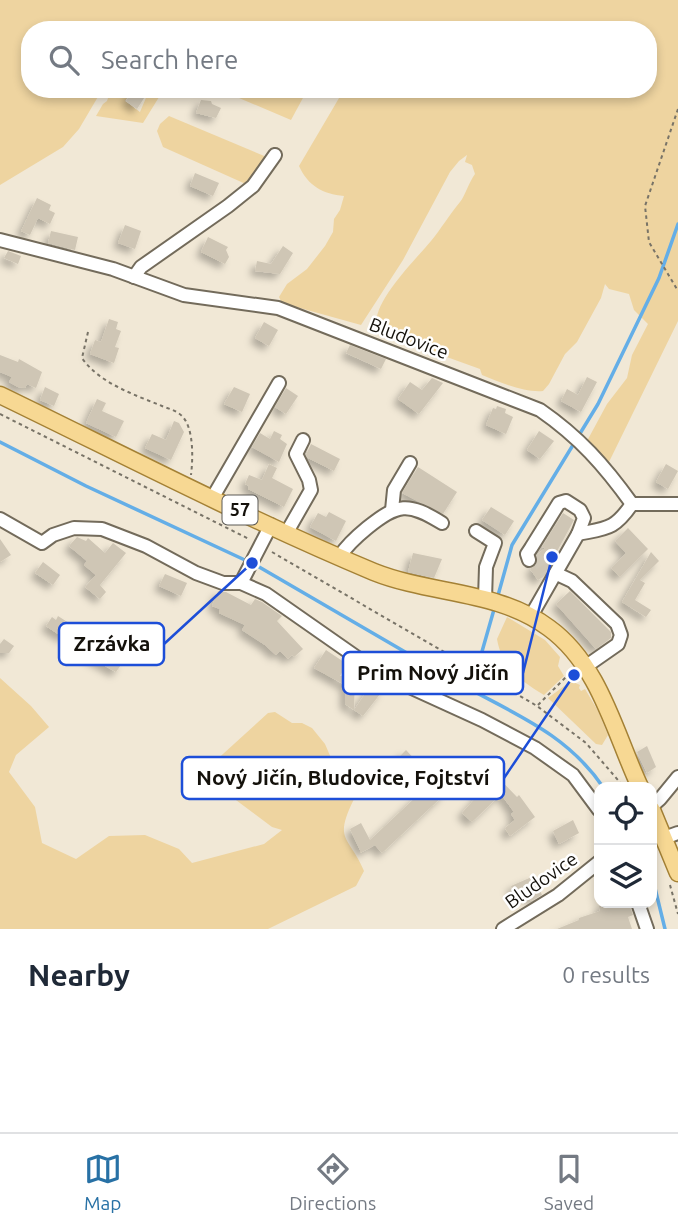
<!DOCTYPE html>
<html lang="en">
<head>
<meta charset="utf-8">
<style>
	:root { --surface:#fff; --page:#f6f6f7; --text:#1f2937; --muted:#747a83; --line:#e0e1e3; --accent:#2871a5 }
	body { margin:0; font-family:Ubuntu,sans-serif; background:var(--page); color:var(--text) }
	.controls { position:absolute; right:21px; bottom:21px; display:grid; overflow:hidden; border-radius:14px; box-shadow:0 4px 10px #0003 }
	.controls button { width:63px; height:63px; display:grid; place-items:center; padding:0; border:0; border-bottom:2px solid var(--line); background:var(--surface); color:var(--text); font:35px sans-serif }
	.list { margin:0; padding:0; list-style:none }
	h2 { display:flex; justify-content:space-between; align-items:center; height:91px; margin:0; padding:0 28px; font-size:30px }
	h2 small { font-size:23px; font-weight:400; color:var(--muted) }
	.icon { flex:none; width:38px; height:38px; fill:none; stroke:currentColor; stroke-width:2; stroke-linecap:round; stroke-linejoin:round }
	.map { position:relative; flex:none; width:678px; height:929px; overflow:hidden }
	.search { position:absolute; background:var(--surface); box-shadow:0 4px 10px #0003; left:21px; right:21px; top:21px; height:77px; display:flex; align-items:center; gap:18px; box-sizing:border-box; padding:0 24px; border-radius:28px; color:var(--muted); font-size:26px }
	.sheet { height:203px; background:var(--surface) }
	nav { display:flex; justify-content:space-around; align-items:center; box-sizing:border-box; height:98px; border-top:2px solid var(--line); background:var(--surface); font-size:19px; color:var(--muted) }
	nav a { display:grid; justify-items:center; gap:4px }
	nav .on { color:var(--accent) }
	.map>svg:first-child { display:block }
	.green { fill:#eed4a0 }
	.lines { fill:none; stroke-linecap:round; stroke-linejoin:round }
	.stream { stroke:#64aee7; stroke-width:3.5 }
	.building { fill:#cfc6b5; filter:url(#shadow) }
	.minor-tunnel { stroke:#d0c8b8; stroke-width:12; stroke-dasharray:12 6; stroke-linecap:butt }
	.minor-casing { stroke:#736b5b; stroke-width:16 }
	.major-casing { stroke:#a48135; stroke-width:19 }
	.path { stroke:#787367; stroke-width:2; stroke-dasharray:3.5 3.5; stroke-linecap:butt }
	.minor { stroke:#fff; stroke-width:12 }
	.major { stroke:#f7d893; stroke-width:16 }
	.labels { text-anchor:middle; stroke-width:5; stroke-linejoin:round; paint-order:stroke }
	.shield { fill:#fff; stroke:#5a5854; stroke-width:2 }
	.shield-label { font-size:18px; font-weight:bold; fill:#14110b }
	.street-label { font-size:19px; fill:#14110b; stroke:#fff }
	.leader { fill:none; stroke:#1d4ed8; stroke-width:2.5 }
	.callout-dot { fill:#1d4ed8; stroke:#fff; stroke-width:2.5 }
	.callout { fill:#fff; stroke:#1d4ed8; stroke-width:2.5 }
	.callout-label { font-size:21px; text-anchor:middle; font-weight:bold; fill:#14110b }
</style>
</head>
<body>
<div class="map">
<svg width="678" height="929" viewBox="0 0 678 929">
	<defs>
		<filter id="shadow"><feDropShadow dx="-5" dy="5" stdDeviation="3.5" flood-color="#0004"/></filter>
	</defs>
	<rect width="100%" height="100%" fill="#f1e8d6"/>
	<g class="green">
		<path d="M0,0H678V321L608,464L587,441L607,404L627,378L632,355L648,324L634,310L629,294L609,289L605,284L601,298L577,342L565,354L549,384L543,391C526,393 498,382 482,375L480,369L383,334L377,326C371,303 417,258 431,241C441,229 449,215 460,202C465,196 469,182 475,174L472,165L465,162L467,155L459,161L450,172L403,260L361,325L282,303L279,297L287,284L307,269L325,246L333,232L334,219L340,210L344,196C323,194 308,186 299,166L342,93L348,89H648V30H30V89H108L99,95L79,129L63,147L0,185Z"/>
		<path d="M111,89H133L125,101L140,112L148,93L142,89H164L143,123L96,116L103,104L107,101Z"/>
		<path d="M218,89H295L294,91L304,96L291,120Z"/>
		<path d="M169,116L269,158L248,185L163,147L157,131L160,124Z"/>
		<path d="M507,617L545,640L560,657L558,666L564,676L544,695C521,681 502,668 497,639Z"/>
		<path d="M0,678L31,706L49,727L16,755L9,772L35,807L42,843L76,859L109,836L145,835L179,849L192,863L264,844L282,830L272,827L201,774L268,713L275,712L292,723H302L312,728L325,744L341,781L354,799C333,842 349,835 364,871L356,886L268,929H0Z"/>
		<path d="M571,681L580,685L579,688L581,691L585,689L598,711L608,735L602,745L596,744L548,698Z"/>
	</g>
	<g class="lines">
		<g class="stream">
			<path d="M0,442L86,486L247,561"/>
			<path d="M254,564C321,603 387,641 453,680C509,712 565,731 603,787"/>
			<path d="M497,599L512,545L598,404L659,278L678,224"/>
			<path d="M471,690L495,606"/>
			<path d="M652,876L665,929"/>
		</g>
	</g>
	<g class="building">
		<path d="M134,89L146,95L137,109L126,101Z"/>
		<path d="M201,100L211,101L212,104L221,108L216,118L196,113Z"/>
		<path d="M195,173L219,183L213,196L190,186Z"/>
		<path d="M37,198L51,205L49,210L55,213L50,224L38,218L30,235L21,231Z"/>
		<path d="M125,225L141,231L135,249L118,243Z"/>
		<path d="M51,231L78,237L75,250L48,243Z"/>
		<path d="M208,237L228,247L226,250L229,257L225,264L201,252Z"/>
		<path d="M283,246L293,253L280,274L255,271L257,261L271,264Z"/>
		<path d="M8,251L21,256L18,264L4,258Z"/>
		<path d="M109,319L118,322L116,329L121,331L115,347L119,348L114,363L90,354L95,340L101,342Z"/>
		<path d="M264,322L278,330L269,346L255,338Z"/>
		<path d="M350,345L386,359L381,369L346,353Z"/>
		<path d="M0,355L18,362L19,359L42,372L36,388L27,384L25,388L18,387L9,382L12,377L0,372Z"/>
		<path d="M587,377L597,382L581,412L561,401L567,389L578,395Z"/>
		<path d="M432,378L443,383L419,414L398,399L410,382L422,390Z"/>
		<path d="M45,387L59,394L54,406L40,400Z"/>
		<path d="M234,387L250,394L242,412L224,404Z"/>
		<path d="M286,388L298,396L286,414L275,407Z"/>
		<path d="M97,399L106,403L102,411L124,421L116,437L86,423Z"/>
		<path d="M497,406L506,409L505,413L513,417L506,434L486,425L493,408L496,409Z"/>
		<path d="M174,421L179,423L184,432L171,460L145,448L152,434L166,440Z"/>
		<path d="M274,431L282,435L280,439L287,444L279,462L252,447L260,433L270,439Z"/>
		<path d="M539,431L554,441L540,459L527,450Z"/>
		<path d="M311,444L340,459L334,471L308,458L306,455Z"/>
		<path d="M269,464L277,468L272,478L293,489L284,507L248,489L249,486L245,484L249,475L262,480Z"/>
		<path d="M666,464L678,471L668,489L656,482Z"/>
		<path d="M418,467L457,492L443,514L402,493Z"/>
		<path d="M491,507L514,521L505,535L482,520Z"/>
		<path d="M329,512L346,521L336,541L310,527L318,513L326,517Z"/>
		<path d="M563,513L574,520L543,577L538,580L530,569L536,565L537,555L545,548L542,547Z"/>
		<path d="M628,528L648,549L620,577L611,568L626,553L615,541Z"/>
		<path d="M77,537L86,541L88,538L105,553L113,543L126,553L100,585L106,592L100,599L85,587L96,575L84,565L87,561L69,546Z"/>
		<path d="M0,539L11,555L0,562Z"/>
		<path d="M651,552L659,561L640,580L645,583L635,600L651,610L646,617L622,602Z"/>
		<path d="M413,553L442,559L434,578L408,572Z"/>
		<path d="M43,562L60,575L53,585L35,573Z"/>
		<path d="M165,574L187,583L181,596L159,586Z"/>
		<path d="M218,591L226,592L251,605L255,599L262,602L282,616L277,621L303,649L294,657L292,655L288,659L280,651L276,655L265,645L242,630L245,625L219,613L220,609L212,606Z"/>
		<path d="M570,591L611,632V638L596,649L556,604Z"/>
		<path d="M58,616L72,625L64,638L46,626L52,617L56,620Z"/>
		<path d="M102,627L117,637L107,652L123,662L116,672L83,654Z"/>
		<path d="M4,639L14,646L9,653H0V644Z"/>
		<path d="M326,650L347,664L340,676H355L354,710L345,704V685L314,668Z"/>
		<path d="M373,682L384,689L363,716L354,710Z"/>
		<path d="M647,746L656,767L647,773L637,752Z"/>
		<path d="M406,750L418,763L396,785L384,772Z"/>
		<path d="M488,767L517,797L519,795L535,817L510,836L505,828L515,820L511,814L514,812L501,794L472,822L462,813L479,794L471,785Z"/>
		<path d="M434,780L446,793L382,853L375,845L360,853V850L350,829L361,823L370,840Z"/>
		<path d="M573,820L579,833L559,844L553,831Z"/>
		<path d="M534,876L542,895L531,901L528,894L516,899L511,886Z"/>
		<path d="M608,903H629L633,915L628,917L632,929H557L579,920V918L600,911L599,906Z"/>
	</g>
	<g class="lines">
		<path class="minor-tunnel" d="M535,556L547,574"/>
		<defs>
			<g id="minor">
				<path d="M0,240L113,269L184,295L278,308L540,410C579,437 604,465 632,504"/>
				<path d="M134,277L141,267L228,206L253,186L275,155"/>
				<path d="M213,497L279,383"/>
				<path d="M632,504H678"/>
				<path d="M392,510L394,490L410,463"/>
				<path d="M0,519L42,543L53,535L74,528L102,529L146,546L196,573L223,583H241L266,594L379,673L482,720L535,748L573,775L599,810"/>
				<path d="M476,531L495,543L486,567L485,599"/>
				<path d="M287,532L311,490L309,480L296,454L303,440"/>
				<path d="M340,556C347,545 356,537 367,528C398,503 408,502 442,523"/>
				<path d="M529,560L527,554L531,548L559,503L566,501L580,510L584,518L578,534"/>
				<path d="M557,574L572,581L617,624L621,635L618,644L585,667"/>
				<path d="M241,583L271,525"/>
				<path d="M531,616L578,534C607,528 614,530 632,504"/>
				<path d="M652,806L660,799L678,777"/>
				<path d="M664,838L678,833"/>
				<path d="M638,903L647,929"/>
				<path d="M503,929L558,895L599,862"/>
			</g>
			<g id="major">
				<path d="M0,395C124,455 247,519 374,572C432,595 498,590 549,628C600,665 615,734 640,787"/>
				<path d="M652,810L678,873"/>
			</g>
		</defs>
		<use href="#minor" class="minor-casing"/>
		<use href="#major" class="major-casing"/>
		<g class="path">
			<path d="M678,109L645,206L649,242L678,291"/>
			<path d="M88,332L82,358C99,383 135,395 162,406C169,409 176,410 182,416C194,428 193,459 191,475"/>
			<path d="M0,414L249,539"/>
			<path d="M272,552L537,706L586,743L624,787"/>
			<path d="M538,705L571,672"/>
			<path d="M670,885L678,914"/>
		</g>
		<use href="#minor" class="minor"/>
		<use href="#major" class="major"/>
	</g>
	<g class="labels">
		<rect class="shield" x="222.5" y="495.5" width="35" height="29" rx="5"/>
		<g class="shield-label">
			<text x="240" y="516">57</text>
		</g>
		<g class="street-label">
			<text transform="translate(409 338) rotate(21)" y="7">Bludovice</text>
			<text transform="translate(541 880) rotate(-35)" y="7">Bludovice</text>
		</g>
	</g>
	<path class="leader" d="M252 563L164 644M552 557L523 673M574 675L504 778"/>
	<g class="callout-dot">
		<circle cx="252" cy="563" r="7"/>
		<circle cx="552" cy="557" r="7"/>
		<circle cx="574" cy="675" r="7"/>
	</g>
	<g class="callout">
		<rect x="59" y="623" width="105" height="42" rx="7"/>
		<rect x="343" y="652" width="180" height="42" rx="7"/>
		<rect x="182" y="757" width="322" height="42" rx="7"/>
	</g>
	<g class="callout-label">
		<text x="112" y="651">Zrzávka</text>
		<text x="433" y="680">Prim Nový Jičín</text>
		<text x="343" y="785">Nový Jičín, Bludovice, Fojtství</text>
	</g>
</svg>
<div class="controls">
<button><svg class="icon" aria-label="locate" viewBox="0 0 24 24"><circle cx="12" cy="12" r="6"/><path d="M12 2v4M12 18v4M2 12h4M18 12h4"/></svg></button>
<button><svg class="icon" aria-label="layers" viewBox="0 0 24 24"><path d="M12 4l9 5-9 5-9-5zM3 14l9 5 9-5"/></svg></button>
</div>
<div class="search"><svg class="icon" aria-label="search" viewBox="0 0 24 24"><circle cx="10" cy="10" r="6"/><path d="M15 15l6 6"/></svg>Search here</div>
</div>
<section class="sheet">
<h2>Nearby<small>0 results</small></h2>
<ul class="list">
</ul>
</section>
<nav>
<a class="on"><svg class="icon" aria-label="map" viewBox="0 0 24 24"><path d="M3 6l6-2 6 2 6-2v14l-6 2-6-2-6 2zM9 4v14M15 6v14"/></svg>Map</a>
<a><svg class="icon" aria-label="directions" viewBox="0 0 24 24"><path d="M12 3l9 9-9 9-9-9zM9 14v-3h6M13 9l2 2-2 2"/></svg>Directions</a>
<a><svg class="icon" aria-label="saved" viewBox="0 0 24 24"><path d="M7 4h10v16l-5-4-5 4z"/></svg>Saved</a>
</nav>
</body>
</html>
